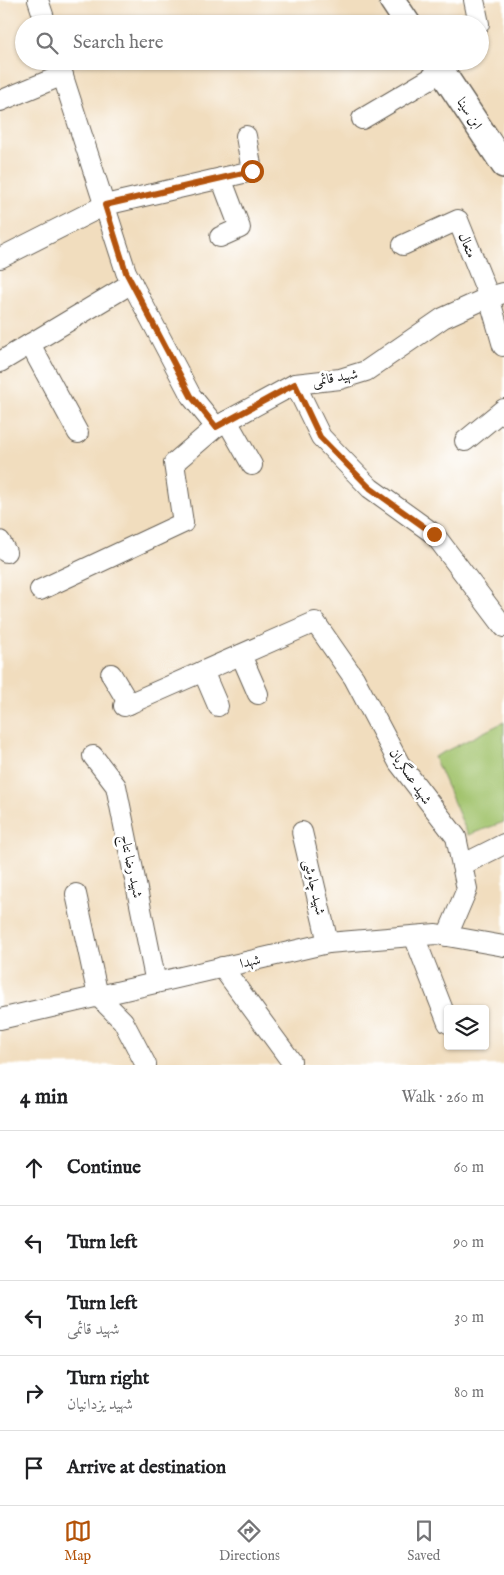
<!DOCTYPE html>
<html lang="en">
<head>
<meta charset="utf-8">
<style>
	:root { --surface:#fff; --page:#f2f2f2; --text:#202124; --muted:#757577; --line:#e0e0e0; --accent:#b45309 }
	body { margin:0; font-family:"IM FELL English",Amiri,serif; background:var(--page); color:var(--text) }
	.controls { position:absolute; right:15px; bottom:15px; display:grid; overflow:hidden; border-radius:5px; box-shadow:0 1px 4px #0004 }
	.controls button { width:45px; height:45px; display:grid; place-items:center; padding:0; border:0; border-bottom:1px solid var(--line); background:var(--surface); color:var(--text); font:25px sans-serif }
	.stop { position:absolute; width:15px; height:15px; margin:-11px; border:4px solid #b45309; border-radius:50%; background:#fff }
	.stop.end { background:#b45309; border-color:#fff; box-shadow:0 1px 5px #0008 }
	.list { margin:0; padding:0; list-style:none }
	h2 { display:flex; justify-content:space-between; align-items:center; height:65px; margin:0; padding:0 20px; font-size:21px }
	h2 small { font-size:16px; font-weight:400; color:var(--muted) }
	.list li { display:grid; grid-template-columns:32px 1fr auto; gap:15px; align-items:center; box-sizing:border-box; height:75px; padding:0 20px; border-top:1px solid var(--line) }
	.list b { display:block; font-size:19px; white-space:nowrap }
	.list p { margin:0; font-size:16px; white-space:nowrap; color:var(--muted) }
	.list em { font-size:16px; font-style:normal; color:var(--muted) }
	.icon { flex:none; width:28px; height:28px; fill:none; stroke:currentColor; stroke-width:2; stroke-linecap:round; stroke-linejoin:round }
	.map { position:relative; flex:none; width:504px; height:1065px; overflow:hidden }
	.search { position:absolute; background:var(--surface); box-shadow:0 1px 4px #0004; left:15px; right:15px; top:15px; height:55px; display:flex; align-items:center; gap:12px; box-sizing:border-box; padding:0 18px; border-radius:28px; color:var(--muted); font-size:19px }
	.sheet { height:440px; background:var(--surface) }
	nav { display:flex; justify-content:space-around; align-items:center; box-sizing:border-box; height:70px; border-top:1px solid var(--line); background:var(--surface); font-size:14px; color:var(--muted) }
	nav a { display:grid; justify-items:center; gap:2px }
	nav .on { color:var(--accent) }
	.map>svg:first-child { display:block }
	.green { fill:#a0c26b; stroke:#5e6f44 }
	.lines { fill:none; stroke-linecap:round; stroke-linejoin:round }
	.minor-casing { stroke:#676055; stroke-width:22 }
	.major-casing { stroke:#676055; stroke-width:28 }
	.minor { stroke:#fff; stroke-width:20 }
	.major { stroke:#fff; stroke-width:25 }
	.route { stroke:#b45309; stroke-width:6 }
	.labels { text-anchor:middle; stroke-width:5; stroke-linejoin:round; paint-order:stroke }
	.street-label { font-size:14px; fill:#1c1c1c; stroke:#fff }
</style>
</head>
<body>
<div class="map">
<svg width="504" height="1065" viewBox="0 0 504 1065">
	<rect width="100%" height="100%" fill="#fff"/>
	<filter id="ink" filterUnits="userSpaceOnUse"><feTurbulence type="fractalNoise" baseFrequency=".02" numOctaves="2"/><feDisplacementMap in="SourceGraphic" scale="10" xChannelSelector="R" yChannelSelector="G"/><feConvolveMatrix kernelMatrix="1 2 1 2 8 2 1 2 1" color-interpolation-filters="sRGB"/></filter>
	<filter id="wash" filterUnits="userSpaceOnUse"><feTurbulence type="fractalNoise" baseFrequency=".0096" numOctaves="4" result="noise"/><feDisplacementMap in="SourceGraphic" scale="20" xChannelSelector="R" yChannelSelector="G"/><feGaussianBlur stdDeviation="1.12" result="paint"/><feColorMatrix in="noise" values="0 0 0 0 0 0 0 0 0 0 0 0 0 0 0 0 0 1.4 0 .05"/><feComposite in="paint" operator="in"/></filter>
	<g filter="url(#wash)">
		<rect width="100%" height="100%" fill="#f1ddbe"/>
		<path class="green" d="M504,722V822L468,835L434,757Z"/>
	</g>
	<g filter="url(#ink)">
		<g class="lines">
			<defs>
				<g id="minor">
					<path d="M38,0L46,24"/>
					<path d="M474,0L479,24"/>
					<path d="M58,61L126,272L191,396L216,427"/>
					<path d="M0,101L63,75"/>
					<path d="M362,119L443,71L451,61"/>
					<path d="M220,237L240,228L221,178"/>
					<path d="M403,245L458,220L489,297L503,346"/>
					<path d="M0,258L105,205L252,171L246,136"/>
					<path d="M30,344L78,433"/>
					<path d="M0,362L132,283"/>
					<path d="M295,384L321,437L370,488L434,534L504,627"/>
					<path d="M227,421L252,465"/>
					<path d="M465,441L504,409"/>
					<path d="M0,541L6,552"/>
					<path d="M40,590L183,523L174,463L216,427L295,384L340,379L366,371L443,318L489,297L504,293"/>
					<path d="M241,655L258,694"/>
					<path d="M203,671L218,706"/>
					<path d="M111,674L129,704"/>
					<path d="M124,706L315,622L354,678L399,763L456,837L467,889L447,936"/>
					<path d="M93,756L116,786L156,983"/>
					<path d="M302,832L328,943"/>
					<path d="M462,865L504,844"/>
					<path d="M76,894L98,996L123,1021L146,1065"/>
					<path d="M414,936L448,1023"/>
					<path d="M222,967L291,1061"/>
					<path d="M0,1019L328,943L436,934L504,946"/>
				</g>
				<g id="major">
					<path d="M392,0L408,24"/>
					<path d="M435,61L504,165"/>
				</g>
			</defs>
			<use href="#minor" class="minor-casing"/>
			<use href="#major" class="major-casing"/>
			<use href="#minor" class="minor"/>
			<use href="#major" class="major"/>
		</g>
	</g>
	<g class="lines" filter="url(#ink)">
		<path class="route" d="M252,171L105,205L126,272L191,396L216,427L295,384L320,437L370,488L434,534"/>
	</g>
	<g class="labels">
		<g class="street-label">
			<text transform="translate(470 113) rotate(57)" y="5">ابن سینا</text>
			<text transform="translate(468 245) rotate(68)" y="5">متعال</text>
			<text transform="translate(335 377) rotate(-10)" y="5">شهید قائمی</text>
			<text transform="translate(411 776) rotate(56)" y="5">شهید عسگریان</text>
			<text transform="translate(132 866) rotate(78)" y="5">شهید رضا نتاج</text>
			<text transform="translate(315 887) rotate(77)" y="5">شهید چاوشی</text>
			<text transform="translate(250 961) rotate(-13)" y="5">شهدا</text>
		</g>
	</g>
</svg>
<div class="controls">
<button><svg class="icon" aria-label="layers" viewBox="0 0 24 24"><path d="M12 4l9 5-9 5-9-5zM3 14l9 5 9-5"/></svg></button>
</div>
<div class="stop" style="left:252px;top:171px"></div>
<div class="stop end" style="left:434px;top:534px"></div>
<div class="search"><svg class="icon" aria-label="search" viewBox="0 0 24 24"><circle cx="10" cy="10" r="6"/><path d="M15 15l6 6"/></svg>Search here</div>
</div>
<section class="sheet">
<h2>4 min<small>Walk · 260 m</small></h2>
<ul class="list">
<li><svg class="icon" aria-label="ahead" viewBox="0 0 24 24"><path d="M12 20V5M6 11l6-6 6 6"/></svg><div><b>Continue</b></div><em>60 m</em></li>
<li><svg class="icon" aria-label="left" viewBox="0 0 24 24"><path d="M17 20v-9H6M10 6l-5 5 5 5"/></svg><div><b>Turn left</b></div><em>90 m</em></li>
<li><svg class="icon" aria-label="left" viewBox="0 0 24 24"><path d="M17 20v-9H6M10 6l-5 5 5 5"/></svg><div><b>Turn left</b><p>شهید قائمی</p></div><em>30 m</em></li>
<li><svg class="icon" aria-label="right" viewBox="0 0 24 24"><path d="M7 20v-9h11M14 6l5 5-5 5"/></svg><div><b>Turn right</b><p>شهید یزدانیان</p></div><em>80 m</em></li>
<li><svg class="icon" aria-label="arrive" viewBox="0 0 24 24"><path d="M6 21V4h12l-3 4 3 4H6"/></svg><div><b>Arrive at destination</b></div></li>
</ul>
</section>
<nav>
<a class="on"><svg class="icon" aria-label="map" viewBox="0 0 24 24"><path d="M3 6l6-2 6 2 6-2v14l-6 2-6-2-6 2zM9 4v14M15 6v14"/></svg>Map</a>
<a><svg class="icon" aria-label="directions" viewBox="0 0 24 24"><path d="M12 3l9 9-9 9-9-9zM9 14v-3h6M13 9l2 2-2 2"/></svg>Directions</a>
<a><svg class="icon" aria-label="saved" viewBox="0 0 24 24"><path d="M7 4h10v16l-5-4-5 4z"/></svg>Saved</a>
</nav>
</body>
</html>
